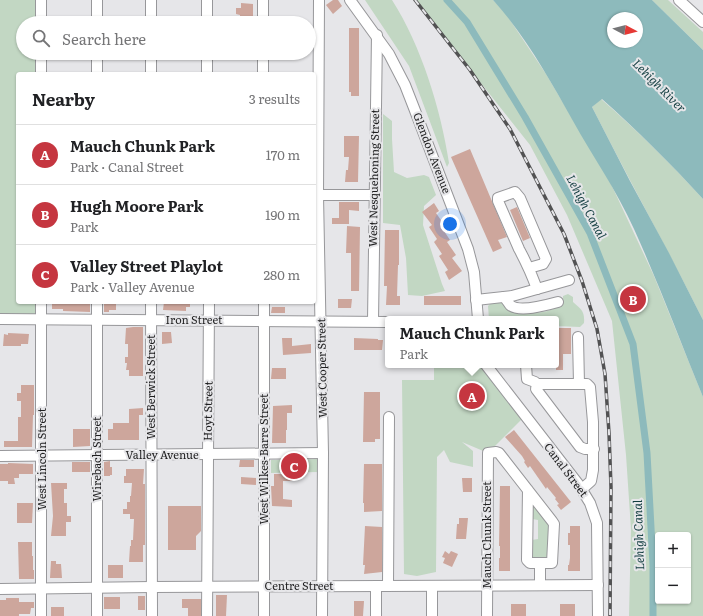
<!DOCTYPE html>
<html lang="en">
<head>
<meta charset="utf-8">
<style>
	:root { --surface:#fff; --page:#f6f6f6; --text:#202124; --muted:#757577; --line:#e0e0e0; --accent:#c53640 }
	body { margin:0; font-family:Literata,serif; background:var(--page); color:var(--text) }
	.controls { position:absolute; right:12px; bottom:12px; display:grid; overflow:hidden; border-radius:4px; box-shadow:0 1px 3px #0004 }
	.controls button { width:36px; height:36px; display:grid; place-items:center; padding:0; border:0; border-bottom:1px solid var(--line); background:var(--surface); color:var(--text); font:20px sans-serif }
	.compass { position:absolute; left:607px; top:12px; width:36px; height:36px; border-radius:50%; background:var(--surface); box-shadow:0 1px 3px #0004; rotate:97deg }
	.you { position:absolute; left:450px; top:224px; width:14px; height:14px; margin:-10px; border:3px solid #fff; border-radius:50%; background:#1a73e8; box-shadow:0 0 0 6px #1a73e833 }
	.badge { display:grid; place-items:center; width:26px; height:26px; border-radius:50%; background:var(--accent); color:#fff; font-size:13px; font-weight:700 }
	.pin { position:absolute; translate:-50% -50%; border:2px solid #fff; box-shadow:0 1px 4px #0006 }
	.popup { position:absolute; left:385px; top:316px; width:174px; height:52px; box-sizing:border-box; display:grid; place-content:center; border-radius:4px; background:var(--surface); filter:drop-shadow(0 1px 3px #0005); font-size:13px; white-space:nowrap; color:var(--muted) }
	.popup b { font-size:15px; color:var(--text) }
	.popup::after { content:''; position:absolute; left:50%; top:100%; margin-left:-8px; border:8px solid transparent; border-top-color:var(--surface) }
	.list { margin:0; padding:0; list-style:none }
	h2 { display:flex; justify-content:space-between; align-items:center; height:52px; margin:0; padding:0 16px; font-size:17px }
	h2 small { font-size:13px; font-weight:400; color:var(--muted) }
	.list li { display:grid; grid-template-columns:26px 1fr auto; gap:12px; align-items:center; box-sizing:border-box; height:60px; padding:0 16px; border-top:1px solid var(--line) }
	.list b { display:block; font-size:15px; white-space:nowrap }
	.list p { margin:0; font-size:13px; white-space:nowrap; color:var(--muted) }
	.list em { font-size:13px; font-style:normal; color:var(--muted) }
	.icon { flex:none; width:22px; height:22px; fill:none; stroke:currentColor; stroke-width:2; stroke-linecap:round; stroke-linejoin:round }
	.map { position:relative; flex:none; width:703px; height:616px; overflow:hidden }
	.search { position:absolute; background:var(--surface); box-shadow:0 1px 3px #0004; left:16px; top:16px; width:300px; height:44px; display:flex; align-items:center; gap:10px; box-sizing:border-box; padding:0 14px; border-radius:22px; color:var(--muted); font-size:15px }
	.panel { position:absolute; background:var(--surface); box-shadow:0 1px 3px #0004; left:16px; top:72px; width:300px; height:232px; border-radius:4px }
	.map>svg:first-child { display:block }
	.green { fill:#c2d7c3; fill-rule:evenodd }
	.water { fill:#8dbabc; fill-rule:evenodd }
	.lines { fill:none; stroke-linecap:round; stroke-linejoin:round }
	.canal { stroke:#8dbabc; stroke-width:7 }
	.building { fill:#cda69c }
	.minor-casing { stroke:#97979a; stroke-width:12 }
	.minor { stroke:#fff; stroke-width:10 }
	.rail-casing { stroke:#525253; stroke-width:3.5 }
	.rail { stroke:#e6e6e9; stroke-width:2; stroke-dasharray:6; stroke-linecap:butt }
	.labels { text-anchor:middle; stroke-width:4; stroke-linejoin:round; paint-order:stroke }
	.street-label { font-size:11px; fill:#1f1f20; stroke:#e6e6e9 }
	.water-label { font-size:12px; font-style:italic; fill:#113c3f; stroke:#e6e6e9 }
</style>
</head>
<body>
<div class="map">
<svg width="703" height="616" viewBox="0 0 703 616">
	<rect width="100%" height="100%" fill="#e6e6e9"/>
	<g class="green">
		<path d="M0,0H38V23H23V53H38L37,74H18V302H37V315H0Z"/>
		<path d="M365,0H392C421,45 441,110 449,163L447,167L409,66Z"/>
		<path d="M415,0H493L506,14L546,74L611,184L654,276L703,397V616H629L631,529L626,455L612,321L567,215L530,145ZM658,535H688V601H658Z"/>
		<path d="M652,0H668L703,32V50Z"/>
		<path d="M601,99C638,131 671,164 703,199V320C667,248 628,178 592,107Z"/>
		<path d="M383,114L392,121V139L394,172L407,178L424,175L429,177L436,195L424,206L423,225L442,284L445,291L422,296L408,295L406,258L400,225L383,223Z"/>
		<path d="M568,294L573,297V302C581,309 585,311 584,323L580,327L556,326V319H489L488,306L492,302C507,302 519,309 533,312C542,314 555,309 563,304V296Z"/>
		<path d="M434,365H487L525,416L488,453L462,442L473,451V467L450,462L444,450L437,457L436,572L417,576L404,574L402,380H434Z"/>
		<path d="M319,459L318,472L271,473V460Z"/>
		<path d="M536,506L550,522L549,559H533L532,556V540L538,539V520L532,519L533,507Z"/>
	</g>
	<path class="water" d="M493,0H652L703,50V199C671,164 638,131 602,99L592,107L630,181L669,253L703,320V397C680,341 659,284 634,229C617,191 593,157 573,121C550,80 525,35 493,0ZM613,18H637V42H613Z"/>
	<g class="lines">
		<path class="canal" d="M447,0L467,22L525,117L590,233L633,344L647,453L653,565V616"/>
	</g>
	<g class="building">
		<path d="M333,0H338L342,6L333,14L326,5Z"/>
		<path d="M241,3L253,4V22L240,21V15L236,14V8H241Z"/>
		<path d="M349,28H359V96H351V92H349Z"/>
		<path d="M344,136H359L358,182H345L346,170H348L349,157H344Z"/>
		<path d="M470,149L507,237L498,240L502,248L493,252L451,157Z"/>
		<path d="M339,202H359V211L349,210V224H332V218H339Z"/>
		<path d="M434,203L439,211L436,213L445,226L442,228L450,240L447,242L456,255L452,258L462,271L449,280L445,272L448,270L439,256L442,254L434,242L437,239L429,227L432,225L422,212Z"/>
		<path d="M517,207L530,238L523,241L510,210Z"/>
		<path d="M347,226L360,227L359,291H351V253H346Z"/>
		<path d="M385,230H399V265H398L397,296H400V305H386L387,286H384Z"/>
		<rect x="424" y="296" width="37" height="9"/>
		<path d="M338,299H352L351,308H338Z"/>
		<path d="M52,302H90V312L63,311V309H52Z"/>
		<path d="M104,302H116V310H109V312H104Z"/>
		<path d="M164,302H190V307H186V311L163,310Z"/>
		<path d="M272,307H285V313H271Z"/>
		<path d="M133,327H143V376H129V370H126L127,363H125V357H128V344H125L126,328Z"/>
		<path d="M556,328H571V354H563V370H556Z"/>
		<path d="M162,332H171L172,343L162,344Z"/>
		<path d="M8,333L29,334L28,344H21V346H3L4,334L8,335Z"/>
		<path d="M282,338H292V346L311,344V353L283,355Z"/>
		<path d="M354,338L378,339V340H383L382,350H354Z"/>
		<path d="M272,368H286V379H271Z"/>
		<path d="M21,385H34V415H33L32,447H4V441H18V417H21V401H17V393H21Z"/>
		<path d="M364,392H380V439H375V442H363Z"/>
		<path d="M292,405V413H287V430H286V443H272L273,406Z"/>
		<path d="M143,408V415H139V440H108V429H113V423H129V409Z"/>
		<path d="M73,429H90V446L73,447Z"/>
		<path d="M514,430L571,502L561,510L557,505L559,504L555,499L556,498L547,487L546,489L530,466L528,468L524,462L525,461L522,456L505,437Z"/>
		<path d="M240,460H254V467H239Z"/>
		<path d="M110,461V467H112V475H110V476H104V462Z"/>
		<rect x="72" y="462" width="18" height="10"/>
		<path d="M8,463L33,464V474H19V478H14L15,484H8V481H0V464H8Z"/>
		<path d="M364,464H382V511L364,512V503H363Z"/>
		<path d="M126,469H144L143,484H145V545H143V562H129L130,546H131V540H133L134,519H130V514H123V509H127V502H130V496H131L132,483H124V476H126Z"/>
		<path d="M274,474H292V481H283V499L292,500V507L272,506L271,486H274Z"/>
		<path d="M241,477L256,478V485L241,484Z"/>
		<path d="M462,478H472V492H463Z"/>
		<path d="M51,483H67V489H64V503H67V516H71V522H66V536H51L53,516Z"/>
		<path d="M500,486H510V571H499V558H500V546H499Z"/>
		<path d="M17,503H33L32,523H17Z"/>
		<path d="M168,506H201V531L196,536V550H168Z"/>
		<path d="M459,518H468L466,539H456L457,524H459Z"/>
		<path d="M365,526L382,527V572L364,574L365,565H363Z"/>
		<path d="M570,526H580V571H568V565H569L570,558V545H568V533H570Z"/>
		<path d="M18,542H32V556H33V570H34V579H19Z"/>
		<path d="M445,551L449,554L451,551L458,554L452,567L443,563L445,558L442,557Z"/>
		<path d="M51,561H56V564H61L62,578H50Z"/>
		<rect x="108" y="565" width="15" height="13"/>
		<path d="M216,595H227L226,616H216Z"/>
		<rect x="138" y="596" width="7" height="14"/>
		<rect x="104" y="597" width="16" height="12"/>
		<path d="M6,598H19V602H34V608H31L30,614H19V616H0V600H6Z"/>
		<path d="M182,599H201V616H188V608H182Z"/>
		<path d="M354,601H364L363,616H354Z"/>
		<rect x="511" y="604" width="15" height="12"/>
		<rect x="560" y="604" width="15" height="12"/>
		<rect x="51" y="607" width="13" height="9"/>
	</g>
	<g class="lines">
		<defs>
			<g id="minor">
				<path d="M207,0V23"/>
				<path d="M263,0V23"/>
				<path d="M319,0L318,195L323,453L322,616"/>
				<path d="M350,0L389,54L405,85L414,108L468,249L474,272L478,319"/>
				<path d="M679,0L703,22"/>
				<path d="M41,23V0"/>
				<path d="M97,23V0"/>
				<path d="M151,23V0"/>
				<path d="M207,53V74"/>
				<path d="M263,53V74"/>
				<path d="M41,74V53"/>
				<path d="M97,74V53"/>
				<path d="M151,74V53"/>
				<path d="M314,195H374"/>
				<path d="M529,268L543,264L546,259L520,198L515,192L498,198V201C505,217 512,233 519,249C526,262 532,275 537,289"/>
				<path d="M504,297C506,299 508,302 510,305C519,313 547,305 558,302"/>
				<path d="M476,300L512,296L569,280"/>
				<path d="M41,302V616"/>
				<path d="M97,302V616"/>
				<path d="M151,302L152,616"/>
				<path d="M0,319L388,322"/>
				<path d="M373,321L377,35"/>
				<path d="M578,337L579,384"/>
				<path d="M486,365L579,485L590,503L597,523L598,616"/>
				<path d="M526,365L527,379L535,382L537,385"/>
				<path d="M0,456L323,453"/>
				<path d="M582,489L591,481L593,470V422L590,387L587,384H538L537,385L536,389L580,447L585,449H594"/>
				<path d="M540,585V563"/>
				<path d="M376,586V616"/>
				<path d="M388,586L389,417"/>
				<path d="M432,586V616"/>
				<path d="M0,589L152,587L598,585"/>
				<path d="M207,616L209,302"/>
				<path d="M264,616V302"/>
				<path d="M487,616L488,453L496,452L499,453L552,521L554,524L552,563H530L527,560L528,490"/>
			</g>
		</defs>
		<use href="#minor" class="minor-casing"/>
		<use href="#minor" class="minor"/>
		<defs>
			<path id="rail" d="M415,0L470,70L510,129L564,234L582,281L597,329L605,374L609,433L611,487L610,616"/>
		</defs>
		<use href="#rail" class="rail-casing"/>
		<use href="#rail" class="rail"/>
	</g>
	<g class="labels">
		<g class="street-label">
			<text transform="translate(432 153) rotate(69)" y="4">Glendon Avenue</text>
			<text transform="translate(374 178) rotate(-89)" y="4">West Nesquehoning Street</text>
			<text x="194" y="324">Iron Street</text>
			<text transform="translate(322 368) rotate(-91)" y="4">West Cooper Street</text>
			<text transform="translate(151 387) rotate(-90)" y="4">West Berwick Street</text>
			<text transform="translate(208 411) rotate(-89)" y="4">Hoyt Street</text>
			<text x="162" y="459">Valley Avenue</text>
			<text transform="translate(42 459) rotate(-90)" y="4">West Lincoln Street</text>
			<text transform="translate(97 459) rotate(-90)" y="4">Wirebach Street</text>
			<text transform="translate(264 459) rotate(-90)" y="4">West Wilkes-Barre Street</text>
			<text transform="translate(566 470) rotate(53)" y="4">Canal Street</text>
			<text transform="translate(487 535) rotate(-90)" y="4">Mauch Chunk Street</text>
			<text x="299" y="590">Centre Street</text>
		</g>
		<g class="water-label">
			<text transform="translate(659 86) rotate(45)" y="4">Lehigh River</text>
			<text transform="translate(586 207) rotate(62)" y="4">Lehigh Canal</text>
			<text transform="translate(639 535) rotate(-92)" y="4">Lehigh Canal</text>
		</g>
	</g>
</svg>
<div class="controls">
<button>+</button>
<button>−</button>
</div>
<svg class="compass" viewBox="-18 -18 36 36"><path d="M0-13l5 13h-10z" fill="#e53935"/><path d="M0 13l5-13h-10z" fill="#757577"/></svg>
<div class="you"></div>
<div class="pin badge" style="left:472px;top:396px">A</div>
<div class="popup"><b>Mauch Chunk Park</b>Park</div>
<div class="pin badge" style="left:633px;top:299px">B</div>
<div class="pin badge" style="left:294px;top:466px">C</div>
<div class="search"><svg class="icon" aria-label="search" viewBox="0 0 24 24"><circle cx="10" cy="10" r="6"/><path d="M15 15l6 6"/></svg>Search here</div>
<section class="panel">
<h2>Nearby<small>3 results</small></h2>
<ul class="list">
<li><span class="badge">A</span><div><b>Mauch Chunk Park</b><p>Park · Canal Street</p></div><em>170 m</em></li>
<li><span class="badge">B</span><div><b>Hugh Moore Park</b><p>Park</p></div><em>190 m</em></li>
<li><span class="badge">C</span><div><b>Valley Street Playlot</b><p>Park · Valley Avenue</p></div><em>280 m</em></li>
</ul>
</section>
</div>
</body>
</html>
